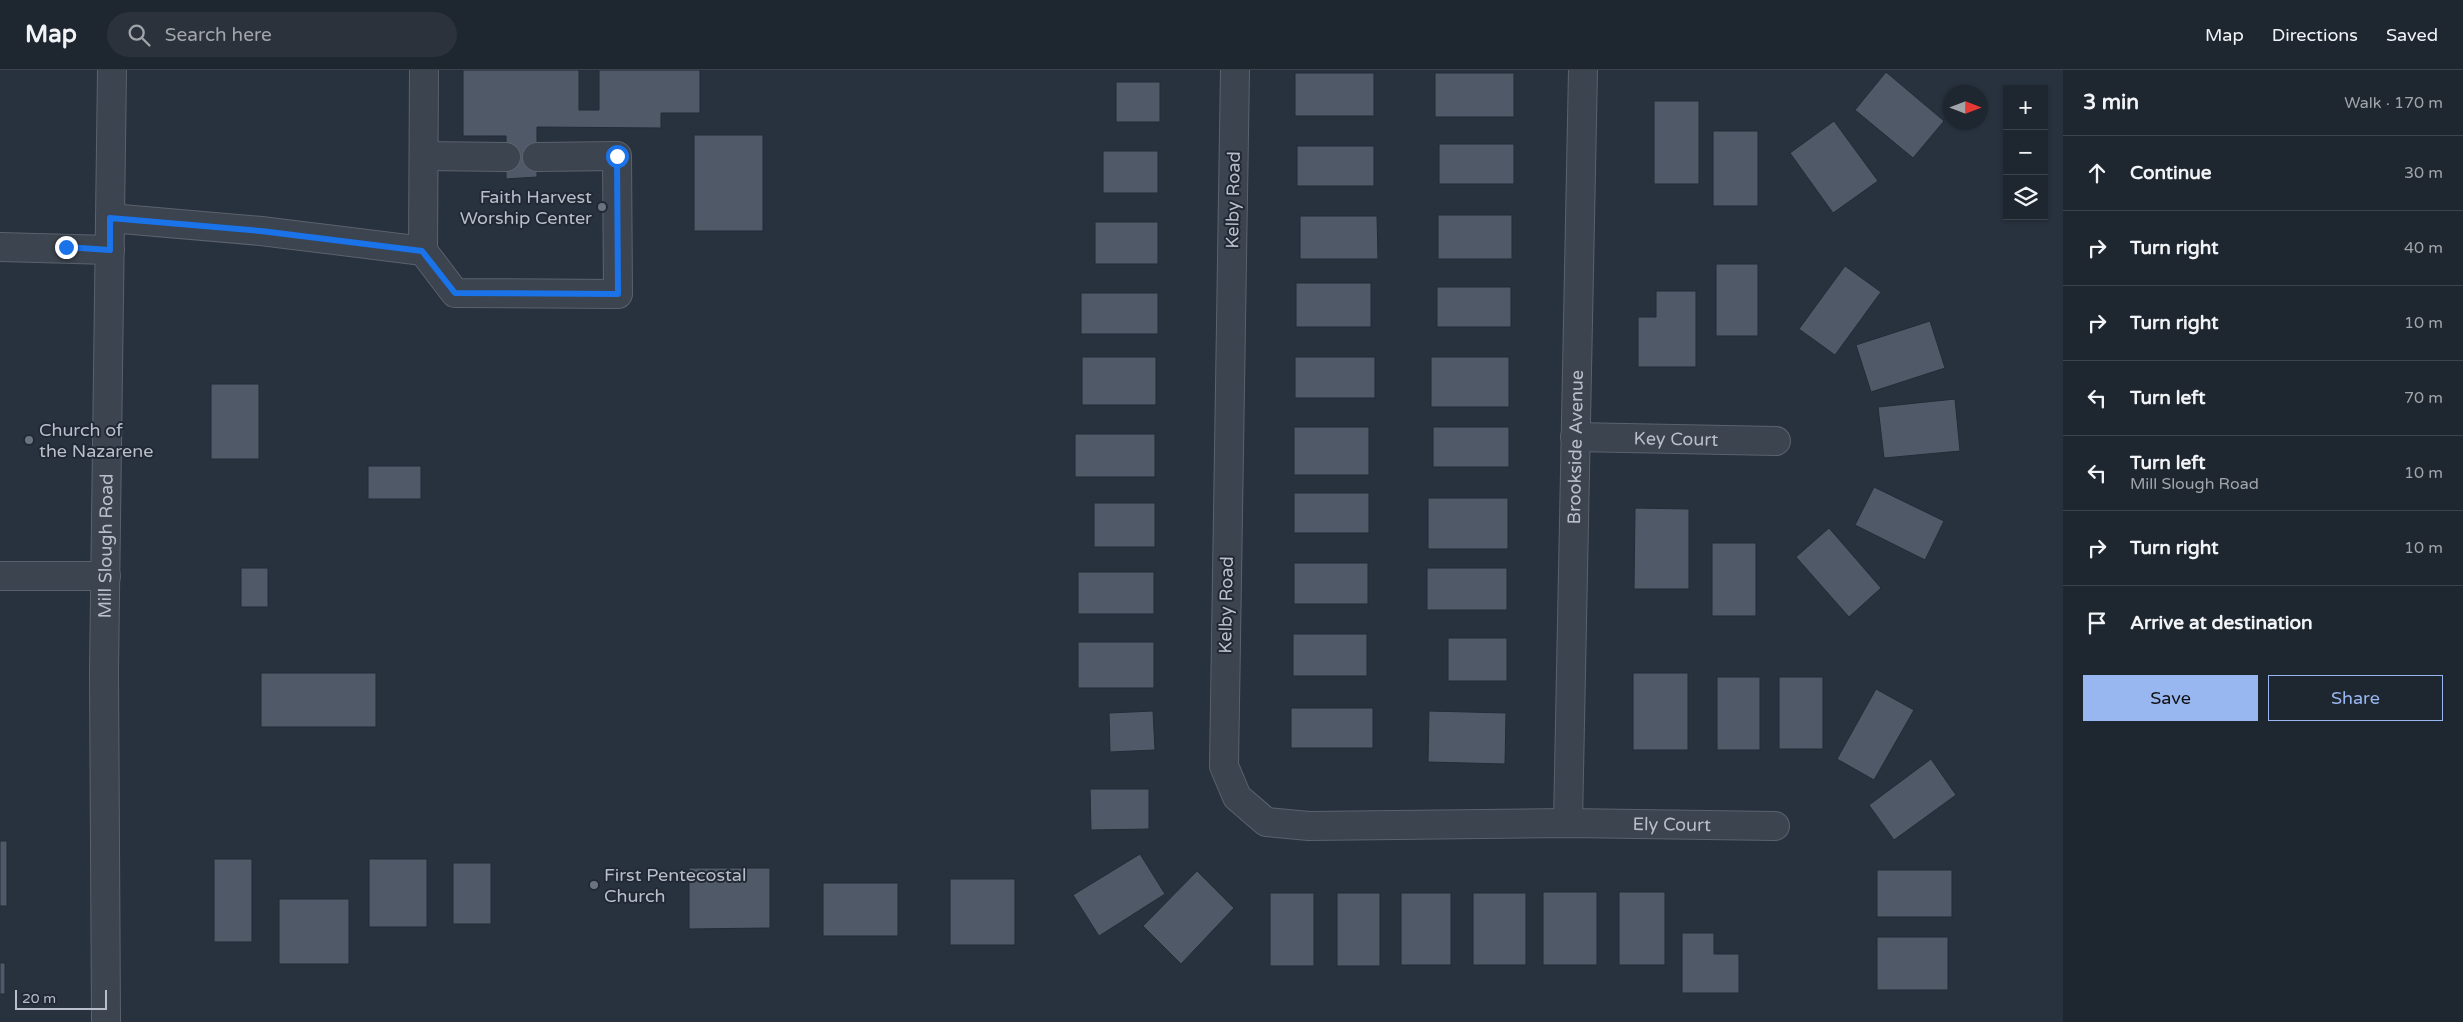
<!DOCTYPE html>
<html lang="en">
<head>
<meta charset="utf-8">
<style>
	:root { --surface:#1e262f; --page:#2b323b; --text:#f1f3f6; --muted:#a1a5aa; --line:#3c434b; --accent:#98b7f0 }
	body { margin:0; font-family:"Varela Round",sans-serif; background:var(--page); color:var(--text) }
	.controls { position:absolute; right:15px; top:15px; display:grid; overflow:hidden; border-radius:0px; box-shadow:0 1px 4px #0004 }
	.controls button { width:45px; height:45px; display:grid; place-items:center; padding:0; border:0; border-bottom:1px solid var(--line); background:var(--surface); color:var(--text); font:25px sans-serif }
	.compass { position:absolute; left:1943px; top:15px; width:45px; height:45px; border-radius:50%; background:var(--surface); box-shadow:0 1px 4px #0004; rotate:90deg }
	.scale { position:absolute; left:15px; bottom:12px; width:92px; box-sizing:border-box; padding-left:5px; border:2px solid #b9bfca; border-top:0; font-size:14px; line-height:18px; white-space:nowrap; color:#b9bfca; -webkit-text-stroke:4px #212935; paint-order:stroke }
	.stop { position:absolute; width:15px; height:15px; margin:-11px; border:4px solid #1a73e8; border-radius:50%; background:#fff }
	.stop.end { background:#1a73e8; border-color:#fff; box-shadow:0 1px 5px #0008 }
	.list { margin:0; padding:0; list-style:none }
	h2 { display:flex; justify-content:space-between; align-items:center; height:65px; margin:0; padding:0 20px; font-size:21px }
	h2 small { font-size:16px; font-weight:400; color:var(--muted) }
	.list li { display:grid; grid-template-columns:32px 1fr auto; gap:15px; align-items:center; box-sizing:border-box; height:75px; padding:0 20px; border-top:1px solid var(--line) }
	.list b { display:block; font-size:19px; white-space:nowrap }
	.list p { margin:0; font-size:16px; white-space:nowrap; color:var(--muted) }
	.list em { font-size:16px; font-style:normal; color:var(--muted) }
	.actions { display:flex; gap:10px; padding:15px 20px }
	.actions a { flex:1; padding:11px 0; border:1px solid var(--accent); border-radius:0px; text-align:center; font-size:18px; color:var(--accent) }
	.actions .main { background:var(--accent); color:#111 }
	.icon { flex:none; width:28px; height:28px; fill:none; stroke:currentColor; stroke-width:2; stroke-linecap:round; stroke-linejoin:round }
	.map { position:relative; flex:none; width:2063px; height:952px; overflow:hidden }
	header { display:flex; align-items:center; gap:30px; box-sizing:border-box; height:70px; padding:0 25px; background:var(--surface); border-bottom:1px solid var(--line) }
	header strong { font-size:24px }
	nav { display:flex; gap:28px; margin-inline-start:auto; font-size:18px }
	.search { width:350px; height:45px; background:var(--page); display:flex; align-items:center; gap:12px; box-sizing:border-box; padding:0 18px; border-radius:28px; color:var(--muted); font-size:19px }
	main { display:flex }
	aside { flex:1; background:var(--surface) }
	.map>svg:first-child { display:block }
	.building { fill:#4f5968; stroke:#232b37 }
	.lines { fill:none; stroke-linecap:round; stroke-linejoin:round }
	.minor-casing { stroke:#5a626d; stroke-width:30 }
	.minor { stroke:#3c444f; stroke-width:28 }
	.route { stroke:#1a73e8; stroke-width:6 }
	.worship-dot { fill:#6b7280; stroke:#212935; stroke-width:2 }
	.labels { text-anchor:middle; stroke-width:4; stroke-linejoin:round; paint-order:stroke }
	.poi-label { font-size:18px; fill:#b9bfca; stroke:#212935; text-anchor:start }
	.street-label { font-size:18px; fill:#b9bfca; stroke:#212935 }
</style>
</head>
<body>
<header>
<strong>Map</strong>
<div class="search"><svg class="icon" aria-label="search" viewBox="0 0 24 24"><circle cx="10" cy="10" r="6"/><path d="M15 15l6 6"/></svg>Search here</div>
<nav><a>Map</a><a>Directions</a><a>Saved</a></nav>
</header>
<main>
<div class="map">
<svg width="2063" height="952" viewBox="0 0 2063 952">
	<rect width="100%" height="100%" fill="#28323f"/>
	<g class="building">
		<path d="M463,0H579V40H599V0H700V43H661V58L537,57V107L506,109V66H463Z"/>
		<path d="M1886,2L1944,51L1913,88L1855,40Z"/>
		<rect x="1295" y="3" width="79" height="43"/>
		<rect x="1435" y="3" width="79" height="44"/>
		<rect x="1116" y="12" width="44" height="40"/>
		<rect x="1654" y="31" width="45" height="83"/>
		<path d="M1834,51L1878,111L1833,143L1790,83Z"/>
		<rect x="1713" y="61" width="45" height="75"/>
		<rect x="694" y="65" width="69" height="96"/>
		<rect x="1439" y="74" width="75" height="40"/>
		<rect x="1297" y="76" width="77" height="40"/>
		<rect x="1103" y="81" width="55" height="42"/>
		<rect x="1438" y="145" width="74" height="44"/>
		<path d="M1300,146H1377L1378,189H1300Z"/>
		<rect x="1095" y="152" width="63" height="42"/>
		<rect x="1716" y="194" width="42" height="72"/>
		<path d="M1845,196L1881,222L1835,285L1799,259Z"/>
		<rect x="1296" y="213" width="75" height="44"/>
		<rect x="1437" y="217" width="74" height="40"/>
		<path d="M1656,221H1696V297H1638V247H1656Z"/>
		<rect x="1081" y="223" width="77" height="41"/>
		<path d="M1930,251L1945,298L1871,322L1856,275Z"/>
		<rect x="1082" y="287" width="74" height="48"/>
		<rect x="1295" y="287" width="80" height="41"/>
		<rect x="1431" y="287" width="78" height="50"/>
		<rect x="211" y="314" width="48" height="75"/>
		<path d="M1955,329L1960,381L1884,388L1878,337Z"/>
		<rect x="1294" y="357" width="75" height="48"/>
		<rect x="1433" y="357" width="76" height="40"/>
		<rect x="1075" y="364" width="80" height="43"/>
		<rect x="368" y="396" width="53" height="33"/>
		<path d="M1874,417L1944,451L1925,490L1855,455Z"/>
		<rect x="1294" y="423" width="75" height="40"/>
		<rect x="1428" y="428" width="80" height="51"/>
		<rect x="1094" y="433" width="61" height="44"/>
		<path d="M1635,438L1689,439V519H1634Z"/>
		<path d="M1829,458L1881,518L1849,547L1796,487Z"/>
		<rect x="1712" y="473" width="44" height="73"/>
		<rect x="1294" y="493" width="74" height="41"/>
		<rect x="241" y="498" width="27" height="39"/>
		<rect x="1427" y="498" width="80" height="42"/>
		<rect x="1078" y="502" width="76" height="42"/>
		<rect x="1293" y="564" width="74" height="42"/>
		<rect x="1448" y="568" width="59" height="43"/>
		<rect x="1078" y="572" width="76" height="46"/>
		<rect x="261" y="603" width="115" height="54"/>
		<rect x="1633" y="603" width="55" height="77"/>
		<rect x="1717" y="607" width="43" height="73"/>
		<rect x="1779" y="607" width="44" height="72"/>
		<path d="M1876,619L1914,640L1874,710L1837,689Z"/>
		<rect x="1291" y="638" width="82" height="40"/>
		<path d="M1153,641L1155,680L1110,682L1109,643Z"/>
		<path d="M1429,641L1506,643L1505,694L1428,692Z"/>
		<path d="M1931,689L1956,725L1894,770L1869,735Z"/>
		<path d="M1090,719H1149V759L1091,760Z"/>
		<rect x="0" y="771" width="7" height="65"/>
		<path d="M1140,784L1165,824L1099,866L1073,825Z"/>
		<rect x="214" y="789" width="38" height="83"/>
		<rect x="369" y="789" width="58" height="68"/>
		<rect x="453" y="793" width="38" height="61"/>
		<path d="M689,798H770V858L689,859Z"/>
		<rect x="1877" y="800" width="75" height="47"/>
		<path d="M1197,801L1234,838L1181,894L1143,856Z"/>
		<rect x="950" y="809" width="65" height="66"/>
		<rect x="823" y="813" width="75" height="53"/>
		<rect x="1543" y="822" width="54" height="73"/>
		<rect x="1619" y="822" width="46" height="73"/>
		<rect x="1270" y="823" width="44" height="73"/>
		<rect x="1337" y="823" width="43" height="73"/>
		<rect x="1401" y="823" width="50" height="72"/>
		<rect x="1473" y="823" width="53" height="72"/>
		<rect x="279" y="829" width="70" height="65"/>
		<path d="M1682,863H1714V884H1739V923H1682Z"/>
		<rect x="1877" y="867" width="71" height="53"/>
		<rect x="0" y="893" width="5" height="31"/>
	</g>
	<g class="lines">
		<defs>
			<g id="minor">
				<path id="s1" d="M1235,0L1224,696L1237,727L1266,752L1309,756L1568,753L1775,756"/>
				<path d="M424,86L506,87"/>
				<path d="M110,148L261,161L423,181L455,223L618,224L617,86L537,87"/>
				<path d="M0,177L110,180"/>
				<path d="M423,181L424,0"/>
				<path id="s2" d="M1575,367L1776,371"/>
				<path d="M0,506H106"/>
				<path id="s3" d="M1568,753L1583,0"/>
				<path id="s4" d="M106,952L104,601L112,0"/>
			</g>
		</defs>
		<use href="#minor" class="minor-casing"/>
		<use href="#minor" class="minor"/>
	</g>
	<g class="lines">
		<path class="route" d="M66,177L110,180V148L261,161L422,181L455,223L618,224L617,86"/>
	</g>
	<g class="worship-dot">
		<circle cx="602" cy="137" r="5"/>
		<circle cx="29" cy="370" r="5"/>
		<circle cx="594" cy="815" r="5"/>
	</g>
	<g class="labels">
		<g class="poi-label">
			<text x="592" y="133" text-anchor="end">Faith Harvest<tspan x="592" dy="21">Worship Center</tspan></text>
			<text x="39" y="366">Church of<tspan x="39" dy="21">the Nazarene</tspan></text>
			<text x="604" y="811">First Pentecostal<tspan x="604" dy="21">Church</tspan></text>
		</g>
		<g class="street-label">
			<text transform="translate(1233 130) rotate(-89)" y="6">Kelby Road</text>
			<text dy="6" stroke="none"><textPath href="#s2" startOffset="101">Key Court</textPath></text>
			<text dy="6" stroke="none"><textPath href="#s3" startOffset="376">Brookside Avenue</textPath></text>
			<text dy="6" stroke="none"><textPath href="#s4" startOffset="476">Mill Slough Road</textPath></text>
			<text transform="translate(1226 535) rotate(-89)" y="6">Kelby Road</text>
			<text dy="6" stroke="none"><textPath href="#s1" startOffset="1174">Ely Court</textPath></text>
		</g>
	</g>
</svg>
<div class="controls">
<button>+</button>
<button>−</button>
<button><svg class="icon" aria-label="layers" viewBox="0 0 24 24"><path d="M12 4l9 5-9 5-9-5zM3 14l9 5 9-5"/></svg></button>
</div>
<svg class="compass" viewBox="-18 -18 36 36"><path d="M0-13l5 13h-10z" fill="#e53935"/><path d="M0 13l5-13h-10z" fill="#a1a5aa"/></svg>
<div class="scale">20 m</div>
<div class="stop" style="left:617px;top:86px"></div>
<div class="stop end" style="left:66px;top:177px"></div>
</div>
<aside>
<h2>3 min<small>Walk · 170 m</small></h2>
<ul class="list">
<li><svg class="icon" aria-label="ahead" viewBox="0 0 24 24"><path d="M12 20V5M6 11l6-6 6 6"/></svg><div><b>Continue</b></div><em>30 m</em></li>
<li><svg class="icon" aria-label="right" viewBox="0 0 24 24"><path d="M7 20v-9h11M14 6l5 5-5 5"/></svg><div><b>Turn right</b></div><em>40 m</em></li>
<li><svg class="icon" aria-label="right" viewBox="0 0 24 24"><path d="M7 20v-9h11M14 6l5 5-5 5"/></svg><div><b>Turn right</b></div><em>10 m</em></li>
<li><svg class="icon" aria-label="left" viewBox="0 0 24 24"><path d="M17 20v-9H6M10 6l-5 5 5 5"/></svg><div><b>Turn left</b></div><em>70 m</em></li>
<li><svg class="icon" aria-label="left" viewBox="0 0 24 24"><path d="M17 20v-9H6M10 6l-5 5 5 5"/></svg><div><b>Turn left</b><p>Mill Slough Road</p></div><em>10 m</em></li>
<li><svg class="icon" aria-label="right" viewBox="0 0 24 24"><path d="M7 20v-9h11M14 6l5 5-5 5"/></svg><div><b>Turn right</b></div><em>10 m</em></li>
<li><svg class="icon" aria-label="arrive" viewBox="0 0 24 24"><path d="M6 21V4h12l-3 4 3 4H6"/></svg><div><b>Arrive at destination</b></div></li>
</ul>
<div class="actions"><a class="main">Save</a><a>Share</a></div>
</aside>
</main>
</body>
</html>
